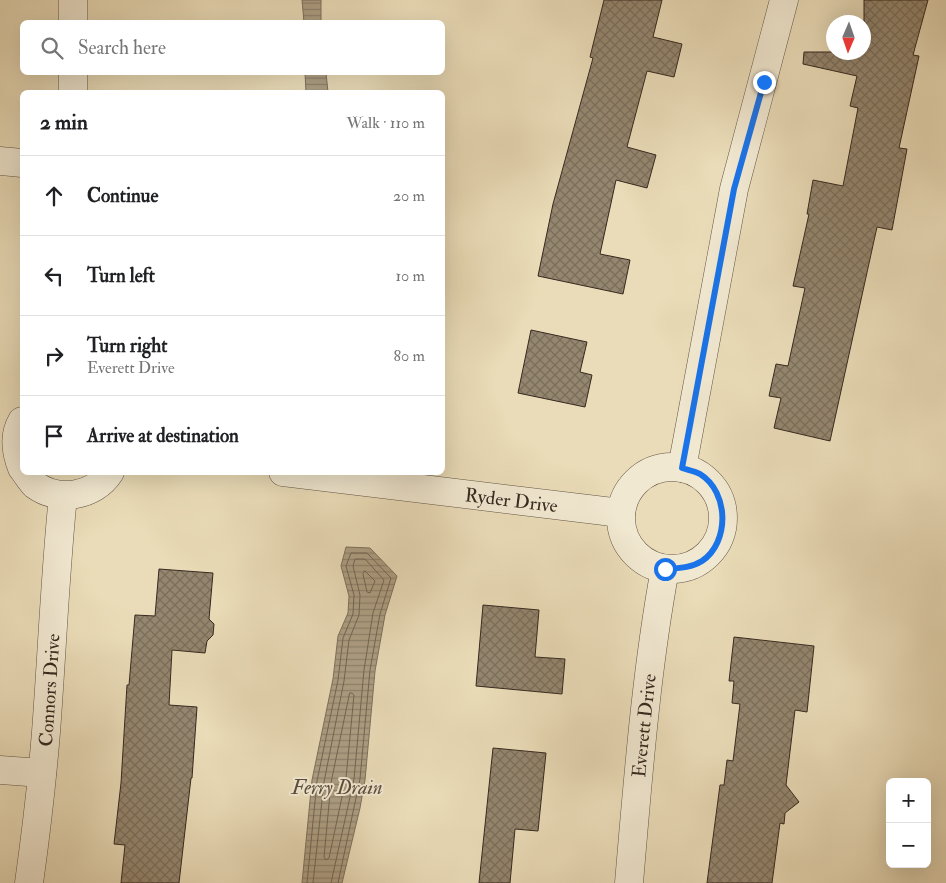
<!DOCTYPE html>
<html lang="en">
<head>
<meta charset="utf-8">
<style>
	:root { --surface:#fff; --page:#f2f2f2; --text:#202124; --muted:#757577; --line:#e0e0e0 }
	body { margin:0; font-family:"IM FELL Double Pica",serif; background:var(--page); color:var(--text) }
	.controls { position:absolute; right:15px; bottom:15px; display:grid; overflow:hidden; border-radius:8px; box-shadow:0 5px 20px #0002 }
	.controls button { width:45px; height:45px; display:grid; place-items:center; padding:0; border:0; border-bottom:1px solid var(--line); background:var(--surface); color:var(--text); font:25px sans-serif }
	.compass { position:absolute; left:826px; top:15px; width:45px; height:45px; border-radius:50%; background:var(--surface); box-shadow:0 5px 20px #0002; rotate:182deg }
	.stop { position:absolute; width:15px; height:15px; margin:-11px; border:4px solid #1a73e8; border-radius:50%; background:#fff }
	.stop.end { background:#1a73e8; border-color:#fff; box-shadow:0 1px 5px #0008 }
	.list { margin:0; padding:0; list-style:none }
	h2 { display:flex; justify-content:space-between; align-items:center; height:65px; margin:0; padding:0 20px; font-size:21px }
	h2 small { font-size:16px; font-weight:400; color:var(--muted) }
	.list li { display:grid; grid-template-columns:32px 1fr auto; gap:15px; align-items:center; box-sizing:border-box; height:80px; padding:0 20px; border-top:1px solid var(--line) }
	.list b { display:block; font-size:19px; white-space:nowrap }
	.list p { margin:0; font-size:16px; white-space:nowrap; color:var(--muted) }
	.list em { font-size:16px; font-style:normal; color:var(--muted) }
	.icon { flex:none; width:28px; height:28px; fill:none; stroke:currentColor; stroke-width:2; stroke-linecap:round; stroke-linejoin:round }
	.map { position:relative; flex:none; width:946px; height:883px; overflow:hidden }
	.search { position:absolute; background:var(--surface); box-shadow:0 5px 20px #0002; left:20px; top:20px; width:425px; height:55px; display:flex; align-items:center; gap:12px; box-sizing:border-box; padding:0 18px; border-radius:8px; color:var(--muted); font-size:19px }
	.panel { position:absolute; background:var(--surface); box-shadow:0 5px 20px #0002; left:20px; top:90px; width:425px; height:385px; border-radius:8px }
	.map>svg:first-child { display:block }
	.water { fill:url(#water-rules); stroke:#7d705c }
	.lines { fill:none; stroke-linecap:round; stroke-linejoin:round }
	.shore { stroke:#726452; stroke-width:1 }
	.building { fill:url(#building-cross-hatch); stroke:#362920 }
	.minor-casing { stroke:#635646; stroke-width:29 }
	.minor { stroke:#f1e8d1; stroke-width:28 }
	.route { stroke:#1a73e8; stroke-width:6 }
	.labels { text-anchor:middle; stroke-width:4; stroke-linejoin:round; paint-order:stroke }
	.street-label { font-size:19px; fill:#362920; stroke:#f1e8d1 }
	.water-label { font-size:20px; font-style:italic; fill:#5a4c3e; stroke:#f1e8d1 }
</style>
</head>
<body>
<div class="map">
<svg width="946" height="883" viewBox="0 0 946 883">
	<defs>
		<pattern id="water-rules" width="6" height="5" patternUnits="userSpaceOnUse" patternTransform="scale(1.25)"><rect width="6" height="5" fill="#ad9f84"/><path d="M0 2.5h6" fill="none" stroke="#8e826c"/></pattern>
		<pattern id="building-cross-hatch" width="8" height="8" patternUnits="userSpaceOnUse" patternTransform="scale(1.25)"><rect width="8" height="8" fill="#94866f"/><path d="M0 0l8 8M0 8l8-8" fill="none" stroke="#7a6e5b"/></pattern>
	</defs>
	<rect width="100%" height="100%" fill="#eadcb8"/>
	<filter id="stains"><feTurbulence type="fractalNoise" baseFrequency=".004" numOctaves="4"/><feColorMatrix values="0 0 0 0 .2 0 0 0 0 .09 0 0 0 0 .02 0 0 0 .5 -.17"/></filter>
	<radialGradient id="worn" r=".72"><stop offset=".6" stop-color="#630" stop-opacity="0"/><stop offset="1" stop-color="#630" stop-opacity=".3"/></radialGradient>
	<g class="water">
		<path d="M302,0H321V22H304Z"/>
		<path d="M305,73H326L328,92H306Z"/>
		<path d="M346,547L370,548L397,576L385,615L375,671L365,780L360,808L342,883H302L312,780L333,679L338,636L348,613L349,596L341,566Z"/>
	</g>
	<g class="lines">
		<g class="shore">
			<path d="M365,571L375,581L370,593L367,592L363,574Z"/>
			<path d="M350,693H352L354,695L346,778L329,858L326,860L324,857L331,783Z"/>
			<path d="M307,883L317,781L338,680L343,638L353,614L354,595L346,566L351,553H367L391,578L380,614L370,670L360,779L338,883"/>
			<path d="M313,883L324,782L344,681L349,640L359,615L360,595L353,566L355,559H365L384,580L373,613L364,670L354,779L331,883"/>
		</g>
	</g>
	<g class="building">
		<path d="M604,0H662L653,37L682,44L674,77L647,71L627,147L656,155L647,188L616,180L600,254L630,260L623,294L538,276L553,204L593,58L590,57Z"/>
		<path d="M864,0H928L913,55L919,56L899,148L907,149L892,230L877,227L830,441L774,428L781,398L769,396L776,364L788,366L805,288L793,286L809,214H807L813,180L843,186L858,108L850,106L857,76L803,64L804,52H864Z"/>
		<path d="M531,330L587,342L580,372L592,375L585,407L518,393Z"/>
		<path d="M159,569L213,573L209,619L214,624L213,635L207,641L205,653L172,650L169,705L197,707L192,778H191L179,883H121L125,845L114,844L121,783L127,685H129L135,615L155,616Z"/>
		<path d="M483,605L539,610L535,657L565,659L562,694L476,686Z"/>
		<path d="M734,637L814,646L807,712L795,710L786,785L799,802L785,813L784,824L780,823L772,883H707L720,785H724L727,760L733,761L740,704L732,703L734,681H729Z"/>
		<path d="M493,748L546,753L538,831L515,829L510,883H479Z"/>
	</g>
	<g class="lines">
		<defs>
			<g id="minor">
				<path d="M73,22V0"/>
				<path d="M73,92V72"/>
				<path d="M0,161L22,163"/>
				<path d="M22,421C13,436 16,453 22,468"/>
				<circle cx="672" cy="518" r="51"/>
				<path d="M682,468L734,189L784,0"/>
				<path d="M25,472C28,476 31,481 35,485C58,502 94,497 110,472"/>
				<path id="s1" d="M283,472L621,513"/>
				<path d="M0,770L42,773"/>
				<path id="s2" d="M29,883C36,833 42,782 46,732C52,653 55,574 63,496"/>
				<path id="s3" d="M629,883C638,778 646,672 665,569"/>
			</g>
		</defs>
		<use href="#minor" class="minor-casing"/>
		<use href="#minor" class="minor"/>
	</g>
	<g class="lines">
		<path class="route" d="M665,569C678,568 691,568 702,561C730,542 729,492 700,474C695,471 688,470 682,468L734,189L764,82"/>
	</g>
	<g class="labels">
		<g class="street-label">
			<text dy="7" stroke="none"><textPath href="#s1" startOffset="230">Ryder Drive</textPath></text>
			<text dy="7" stroke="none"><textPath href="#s2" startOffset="194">Connors Drive</textPath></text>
			<text dy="7" stroke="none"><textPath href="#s3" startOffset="158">Everett Drive</textPath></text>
		</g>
		<g class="water-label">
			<text x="337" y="794">Ferry Drain</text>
		</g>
	</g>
	<rect width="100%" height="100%" filter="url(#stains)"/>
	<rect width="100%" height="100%" fill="url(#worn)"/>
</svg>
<div class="controls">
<button>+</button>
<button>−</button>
</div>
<svg class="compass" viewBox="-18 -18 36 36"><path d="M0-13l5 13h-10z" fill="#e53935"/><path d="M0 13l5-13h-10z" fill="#757577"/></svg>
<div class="stop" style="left:665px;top:569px"></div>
<div class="stop end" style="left:764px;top:82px"></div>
<div class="search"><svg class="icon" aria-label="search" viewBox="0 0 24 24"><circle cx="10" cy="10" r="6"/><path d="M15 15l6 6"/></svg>Search here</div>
<section class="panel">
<h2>2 min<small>Walk · 110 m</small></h2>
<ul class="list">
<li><svg class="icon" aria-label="ahead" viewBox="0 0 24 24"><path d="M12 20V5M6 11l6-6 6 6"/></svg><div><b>Continue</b></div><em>20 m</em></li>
<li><svg class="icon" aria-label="left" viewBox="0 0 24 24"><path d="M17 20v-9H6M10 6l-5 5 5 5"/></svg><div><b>Turn left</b></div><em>10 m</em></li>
<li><svg class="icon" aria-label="right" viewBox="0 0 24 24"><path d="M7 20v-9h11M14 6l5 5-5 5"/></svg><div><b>Turn right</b><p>Everett Drive</p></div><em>80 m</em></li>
<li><svg class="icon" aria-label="arrive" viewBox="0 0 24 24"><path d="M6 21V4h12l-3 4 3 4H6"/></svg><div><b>Arrive at destination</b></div></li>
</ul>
</section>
</div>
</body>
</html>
